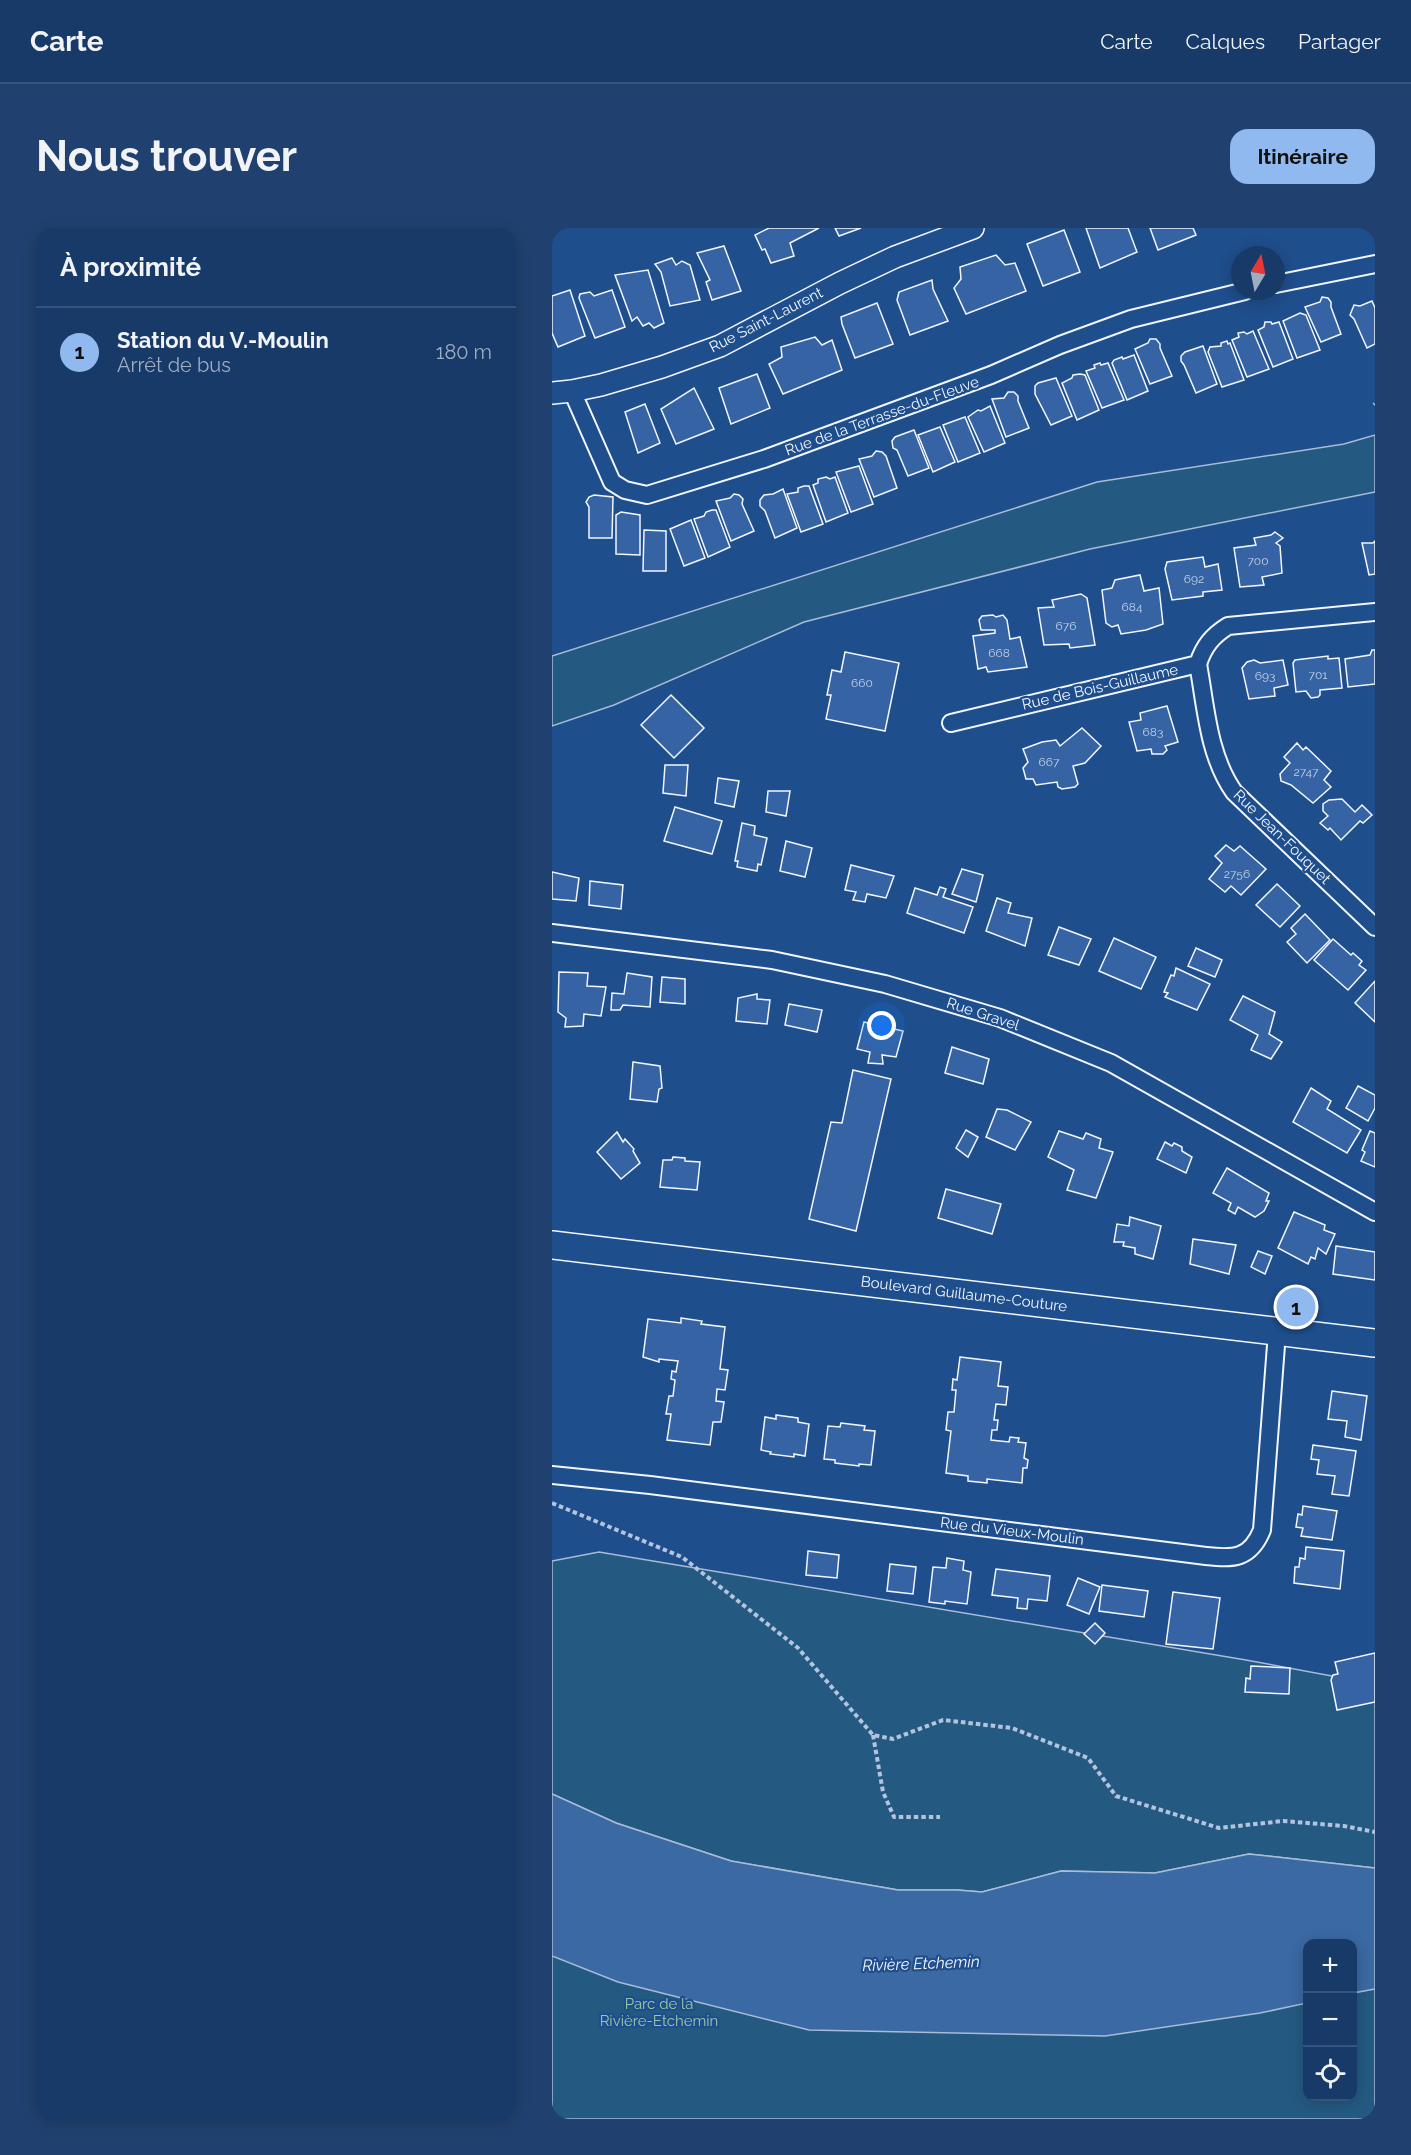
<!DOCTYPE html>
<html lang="fr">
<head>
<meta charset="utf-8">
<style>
	:root { --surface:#173a69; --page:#20416f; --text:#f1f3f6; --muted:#9eadc0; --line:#36547d; --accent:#90b9f0 }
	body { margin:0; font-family:Raleway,sans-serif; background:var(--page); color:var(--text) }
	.controls { position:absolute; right:18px; bottom:18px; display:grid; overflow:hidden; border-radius:12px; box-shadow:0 3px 15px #0003 }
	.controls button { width:54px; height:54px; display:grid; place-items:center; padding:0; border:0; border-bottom:2px solid var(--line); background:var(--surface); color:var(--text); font:30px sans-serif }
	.compass { position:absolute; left:679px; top:18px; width:54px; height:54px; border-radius:50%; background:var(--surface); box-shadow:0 3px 15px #0003; rotate:10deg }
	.you { position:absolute; left:330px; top:798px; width:21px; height:21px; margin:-15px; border:4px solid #fff; border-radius:50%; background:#1a73e8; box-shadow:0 0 0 9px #1a73e833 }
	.badge { display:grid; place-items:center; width:39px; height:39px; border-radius:50%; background:var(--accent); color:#111; font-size:20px; font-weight:700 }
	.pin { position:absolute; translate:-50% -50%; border:3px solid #fff; box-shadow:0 2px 6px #0006 }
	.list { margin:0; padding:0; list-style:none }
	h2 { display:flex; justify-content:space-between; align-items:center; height:78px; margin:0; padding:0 24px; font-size:26px }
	h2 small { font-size:20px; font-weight:400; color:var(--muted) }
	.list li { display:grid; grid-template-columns:39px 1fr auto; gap:18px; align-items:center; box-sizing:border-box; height:90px; padding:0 24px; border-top:2px solid var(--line) }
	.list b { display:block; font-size:22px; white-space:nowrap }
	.list p { margin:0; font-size:20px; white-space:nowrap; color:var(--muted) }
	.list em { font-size:20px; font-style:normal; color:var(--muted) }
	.icon { flex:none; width:33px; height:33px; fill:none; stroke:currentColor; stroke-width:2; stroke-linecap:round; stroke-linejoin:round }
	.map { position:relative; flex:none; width:823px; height:1891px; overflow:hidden; border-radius:18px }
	header { display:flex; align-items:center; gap:36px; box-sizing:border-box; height:84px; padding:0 30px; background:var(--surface); border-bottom:2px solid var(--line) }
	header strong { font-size:28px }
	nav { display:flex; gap:33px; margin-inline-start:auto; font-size:21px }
	.intro { display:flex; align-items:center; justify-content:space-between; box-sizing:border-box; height:144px; padding:0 36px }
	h1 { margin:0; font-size:42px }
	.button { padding:15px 27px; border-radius:18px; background:var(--accent); color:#111; font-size:21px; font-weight:700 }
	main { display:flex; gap:36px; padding:0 36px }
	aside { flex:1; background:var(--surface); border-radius:18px; box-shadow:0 3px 15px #0003 }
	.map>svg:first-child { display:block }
	.green { fill:#245a82; stroke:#a8bbd7; stroke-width:1.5 }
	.water { fill:#3b69a3; stroke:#a8bbd7; stroke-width:1.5 }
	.building { fill:#3563a3; stroke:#f2f6ff; stroke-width:1.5 }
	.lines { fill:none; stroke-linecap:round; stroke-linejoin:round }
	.minor-casing { stroke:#f2f6ff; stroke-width:20 }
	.tertiary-casing { stroke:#f2f6ff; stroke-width:24 }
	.primary-casing { stroke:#f2f6ff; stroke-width:30 }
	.path { stroke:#b3c4dc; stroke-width:4; stroke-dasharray:4.5 3; stroke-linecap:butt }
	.minor { stroke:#1f4e8c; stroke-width:16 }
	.tertiary { stroke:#1f4e8c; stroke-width:21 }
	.primary { stroke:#1f4e8c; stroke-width:27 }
	.labels { text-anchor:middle; stroke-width:4.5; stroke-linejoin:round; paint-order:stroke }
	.number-label { font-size:12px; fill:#c3d1e8 }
	.street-label { font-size:15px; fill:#f2f6ff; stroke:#1f4e8c }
	.park-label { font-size:15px; fill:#97c8a6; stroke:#1f4e8c }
	.water-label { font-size:16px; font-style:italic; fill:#f2f6ff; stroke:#1f4e8c }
</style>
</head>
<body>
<header>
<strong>Carte</strong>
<nav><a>Carte</a><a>Calques</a><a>Partager</a></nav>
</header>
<div class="intro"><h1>Nous trouver</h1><a class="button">Itinéraire</a></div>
<main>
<aside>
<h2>À proximité<small></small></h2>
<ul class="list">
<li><span class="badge">1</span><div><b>Station du V.-Moulin</b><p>Arrêt de bus</p></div><em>180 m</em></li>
</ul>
</aside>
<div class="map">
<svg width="823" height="1891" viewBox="0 0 823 1891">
	<rect width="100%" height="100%" fill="#1f4e8c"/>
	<g class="green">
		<path d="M823,207V264L538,321L252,394L62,477L0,498V428L545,254L792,216Z"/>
		<path d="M47,1324L694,1432L823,1456V1640L697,1626L603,1645L509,1643L430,1664L405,1662H346L179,1633L64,1595L0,1566V1333Z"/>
		<path d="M0,1635L755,1718L756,1868H800L801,1716L823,1715V1891H0Z"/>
	</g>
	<path class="water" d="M0,1566L64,1595L179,1633L346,1662H405L430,1664L509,1643L603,1645L697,1626L823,1640V1761L801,1765L800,1716H756L755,1775L708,1785L553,1808L257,1802L66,1754L0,1728Z"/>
	<g class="building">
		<path d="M217,0H267L238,15L242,28L219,35L213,21L210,22L203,7Z"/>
		<path d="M283,0H309L287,8Z"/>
		<path d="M534,0H576L585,24L548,40Z"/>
		<path d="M598,0H641L644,7L606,22Z"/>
		<path d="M512,2L528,44L491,58L475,16Z"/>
		<path d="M172,18L189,63L160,72L154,54L158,52L145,25Z"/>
		<path d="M444,27L453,37L463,35L474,63L414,86L402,60L409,51L408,39Z"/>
		<path d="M120,30L124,37L130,33L138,37L148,72L118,78L109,44L103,36Z"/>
		<path d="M96,42L112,95L102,100L97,95L91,98L85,89L80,93L63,47Z"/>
		<path d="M380,52L381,61L396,93L358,107L345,72L347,64Z"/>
		<path d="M18,62L33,108L6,119L0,105V68Z"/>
		<path d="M60,62L73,99L43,110L27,70L28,66L38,64L42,68Z"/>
		<path d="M770,69L776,70L779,74V79L789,106L769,114L753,79L768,74Z"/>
		<path d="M820,73L823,80V116L815,120L802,91L798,87L802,77L808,78Z"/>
		<path d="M325,75L341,116L303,130L290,96L289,89Z"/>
		<path d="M748,85L754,87L768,122L745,130L731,93Z"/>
		<path d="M713,94H719L720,96L727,94L741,131L721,139L706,102L712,99Z"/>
		<path d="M701,103L717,141L695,149L680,112L687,109L686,105L692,104L695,106Z"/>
		<path d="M263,109L270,117L280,112L290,142L231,166L217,136L230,129L229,119Z"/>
		<path d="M598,111H604L608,116V120L620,148L598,156L583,121L596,115Z"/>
		<path d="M675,113L676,116L678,115L692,152L670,159L656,124L658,119L669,118V115Z"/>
		<path d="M651,118L665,156L644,165L632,137L629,133V128L633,124Z"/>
		<path d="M582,127L596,163L575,172L560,135L562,132L570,129L571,131Z"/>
		<path d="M548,135L549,137L556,135L572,172L550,180L534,143L543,140L542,137Z"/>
		<path d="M205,146L218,180L179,196L167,160Z"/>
		<path d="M528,146L533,147L547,182L525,192L510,155L520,150L521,147Z"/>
		<path d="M504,150L520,188L499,197L483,166V158L486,155Z"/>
		<path d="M142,160L162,201L124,216L109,181Z"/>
		<path d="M456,164H462L466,168V173L477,200L454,209L440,171L452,170Z"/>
		<path d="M93,176L108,215L86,225L73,184Z"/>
		<path d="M438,178L453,215L432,224L416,189L426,182L429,183Z"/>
		<path d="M413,189L428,225L406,234L391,197Z"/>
		<path d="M388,199L403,234L381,244L366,207Z"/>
		<path d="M362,202L377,240L356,248L345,222L341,220L340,213L343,209Z"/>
		<path d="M324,223L330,224L334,228L345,260L322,269L307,231L320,228Z"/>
		<path d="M307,238L321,276L299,284L284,244Z"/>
		<path d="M274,249L278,251L283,249L296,285L274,294L261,257L266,255V251Z"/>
		<path d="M252,258H257L271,296L249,304L235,266L246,264V260Z"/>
		<path d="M231,261L245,300L223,310L213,283L208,278V272L212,267L221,266Z"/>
		<path d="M182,266L187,267L191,271L190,276L202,303L179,313L164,273L178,270Z"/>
		<path d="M42,267L61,269L60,310H37V279L34,274L37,269Z"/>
		<path d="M160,282H164L178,319L156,329L142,291L152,288L154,284Z"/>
		<path d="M69,284L88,287V327L64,326V287Z"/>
		<path d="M139,292L153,330L132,338L118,301Z"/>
		<path d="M92,302L114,303V343H91Z"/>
		<path d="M723,304L731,310L724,315L728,318L730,345L710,349L712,357L688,359L682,320L704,317L702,310L719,307Z"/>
		<path d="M823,313V346L817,347L810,315H821Z"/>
		<path d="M651,329L653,339L666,336L670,362L651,364V368L620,372L613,341L615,334Z"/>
		<path d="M588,347L592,363L607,360L611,396L594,402L569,406L566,397L560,399L554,395L550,362L560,360L563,352Z"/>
		<path d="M529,366L535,370L543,417L518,420L517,416L492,417L486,380L502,379L500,372Z"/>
		<path d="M441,387L444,389L451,387L455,392L458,411L468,409L475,439L436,444L434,439L426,441L421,408L443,405V402H429L427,392L430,388Z"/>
		<path d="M820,422H823V456L796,459L793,431L818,427Z"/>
		<path d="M293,424L347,435L333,503L274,491L279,467H275L280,442L289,444Z"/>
		<path d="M776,428V431L787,430L790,460L768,462V467L766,469L759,470L754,463L744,464L741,435L743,432Z"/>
		<path d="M702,432L708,435L731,432L736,457L722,460L723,468L697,471L690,440L695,434Z"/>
		<path d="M119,467L152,500L122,530L89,497Z"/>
		<path d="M615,478L626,514L613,518L615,522L611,526H600L599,521L585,523L577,494L589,492L588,485Z"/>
		<path d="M530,500L549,518L533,535L521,538L526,556L523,559L510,561L506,559L505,554L484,557L481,551H474L471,540L476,534L471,521L490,514L504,512L508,518Z"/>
		<path d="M745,515L751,522L754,519L779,543L772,552L779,559L761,575L739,557L729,553L728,546L738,535L732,529Z"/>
		<path d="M113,537H136L134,568L111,565Z"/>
		<path d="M166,550L187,553L182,579L163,575Z"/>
		<path d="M216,563H238L234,588L214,584Z"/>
		<path d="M790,571L803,584L810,577L820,587L811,595L808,593L789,612L778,600L776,602L768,595L776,588L771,583V576L777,572Z"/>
		<path d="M123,579L170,593L160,626L112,613Z"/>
		<path d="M190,595L203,598L202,607L215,610L209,637L206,636L205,643L185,639L186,633H183Z"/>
		<path d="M234,613L260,620L253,649L228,643Z"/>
		<path d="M674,617L682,623L688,618L714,641L689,667L679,658L673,664L657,651L670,635L663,628Z"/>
		<path d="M299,637L342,648L334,670L315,666L313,674L301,672L304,664L293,662Z"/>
		<path d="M410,641L431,647L424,674L400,666Z"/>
		<path d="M0,644L27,650L24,673L0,671Z"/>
		<path d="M38,653L71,657L69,681L37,677Z"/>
		<path d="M725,656L748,678L728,699L704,677Z"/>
		<path d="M388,659L394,661L391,669L421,679L412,705L355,685L363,660L385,667Z"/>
		<path d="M445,670L459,675L456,685L480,690L473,718L434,703Z"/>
		<path d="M753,686L778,712L755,735L735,714L744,706L739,700Z"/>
		<path d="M507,699L539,711L527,737L496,727Z"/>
		<path d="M562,710L604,729L589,761L547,743Z"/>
		<path d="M781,711L799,727L801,725L810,733L807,737L814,742L796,762L762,732Z"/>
		<path d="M644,720L670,732L663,749L636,738Z"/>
		<path d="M624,740L658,756L645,782L613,769L616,765L612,764L619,747L622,748Z"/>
		<path d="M7,744L36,745L35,758L54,759L49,788L32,786L31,798L13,799L14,790L6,784Z"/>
		<path d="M75,745L100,749L98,779L71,777L68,782H59L60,765L72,766Z"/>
		<path d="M110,749L133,751V776L108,774Z"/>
		<path d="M823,753V794L803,775Z"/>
		<path d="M205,766V771L218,772L215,796L184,793L186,770Z"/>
		<path d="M691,768L723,784L717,806L730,814L719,831L699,822L706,807L678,792Z"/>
		<path d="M237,776L270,782L265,804L233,797Z"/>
		<path d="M312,794L351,803L344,829L330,827L331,836L316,835L318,824L305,821Z"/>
		<path d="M400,819L437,831L431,856L393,845Z"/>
		<path d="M81,834L108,838L110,860L107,861L105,874L78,871Z"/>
		<path d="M301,842L339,851L304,1003L257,991L279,894L290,895Z"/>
		<path d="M806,858L823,867V880L816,893L794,880Z"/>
		<path d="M759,860L779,873L775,881L809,902L795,925L741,894Z"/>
		<path d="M445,881L455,882L479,894L463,922L434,909Z"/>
		<path d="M414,902L426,909L416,929L404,920Z"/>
		<path d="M507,903L531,911L534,905L549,911L547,920L561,924L544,970L515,962L522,942L496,929Z"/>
		<path d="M818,903L823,905V939L809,933L813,924L810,922Z"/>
		<path d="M65,904L71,914L73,911L82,921L81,923L88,935L69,951L45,924Z"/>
		<path d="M613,914L620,918L622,915L630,919V923L640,929L634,945L605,931Z"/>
		<path d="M121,929L133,930V933L148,934L145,962L108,959L111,932H120Z"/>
		<path d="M675,940L717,965L714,973H717L712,983L703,989L686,979L683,986L676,982L679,975L661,965Z"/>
		<path d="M394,961L449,976L440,1006L386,990Z"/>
		<path d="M742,984L773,997L772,1002L783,1006L774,1026L766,1020L763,1031L759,1029L756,1036L726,1020Z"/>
		<path d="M578,989L609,998L601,1031L583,1026V1020L571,1018L572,1014H562L565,996L577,998Z"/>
		<path d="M641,1011L684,1017L677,1046L638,1036Z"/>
		<path d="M784,1018L823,1024V1052L781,1046Z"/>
		<path d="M706,1023L720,1028L713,1046L699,1039Z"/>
		<path d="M129,1090L150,1093L149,1096L173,1099L168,1141L176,1142L173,1162L165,1161L164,1173L172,1174L169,1194H161L158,1217L115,1212L119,1186H114L117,1168H121L123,1152L119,1151L120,1143L124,1144L126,1133L107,1131V1134L91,1129L96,1091L129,1095Z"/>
		<path d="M408,1129L449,1134L446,1158L456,1159L454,1177L444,1176L442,1192H446L445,1202H440L439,1212L457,1214L458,1209L467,1210L466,1214L474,1215L472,1230L476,1232L475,1240H471L470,1255L435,1251V1255L416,1253V1248L394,1245L399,1203L394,1202L396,1184H402L404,1162H400L401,1151L405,1152Z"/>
		<path d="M780,1163L815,1168L809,1212L793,1209L795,1193L776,1191Z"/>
		<path d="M224,1187L246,1190V1194L257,1196L253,1228L242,1226V1229L218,1226L219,1224L209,1222L213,1189L224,1191Z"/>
		<path d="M289,1195L313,1198L312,1202L323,1203L319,1237L307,1236V1238L283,1235V1232L272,1231L276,1198L288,1199Z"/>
		<path d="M761,1217L804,1223L797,1268L780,1266L783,1248L765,1246L767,1232L759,1231Z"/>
		<path d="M751,1278L785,1283L780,1312L749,1308L751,1300L744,1299L746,1286L750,1287Z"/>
		<path d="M754,1319L792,1323L788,1361L742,1355L743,1339H747L748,1330L753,1331Z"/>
		<path d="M256,1323L287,1327L285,1350L254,1347Z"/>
		<path d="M395,1330L412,1333L411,1342L419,1344L415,1376L393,1373V1376L377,1374L381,1339L394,1340Z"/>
		<path d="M338,1336L364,1339L361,1366L335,1363Z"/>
		<path d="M444,1341L498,1348L495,1373L476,1371L475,1381L465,1380L466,1370L440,1367Z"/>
		<path d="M526,1350L548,1359L537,1386L515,1377Z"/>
		<path d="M550,1357L596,1363L592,1389L547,1383Z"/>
		<path d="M621,1364L668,1370L661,1421L614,1416Z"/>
		<path d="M543,1395L553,1405L543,1416L532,1406Z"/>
		<path d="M823,1425V1474L785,1482L779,1452L781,1447L786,1446L783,1434Z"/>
		<path d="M699,1438L738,1440L737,1466L693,1464L694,1450L698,1451Z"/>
	</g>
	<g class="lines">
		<defs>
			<g id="minor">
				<path d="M724,56L823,36"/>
				<path d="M20,163L60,254L73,262L95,267L212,231L439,147L508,117L579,91L693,63"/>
				<path d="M646,436C654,479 656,527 682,564L823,699"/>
				<path d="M399,495L646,436C652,418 660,408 676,398L823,384"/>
				<path d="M0,705L220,732L333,756L448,790L559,835L823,984"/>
				<path d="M0,1247L98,1257L654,1328C682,1331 698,1331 710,1302L725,1104"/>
			</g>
			<path id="tertiary" d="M0,165L20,163L49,157L110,139L168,118L288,55L343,29L421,0"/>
			<path id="primary" d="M0,1017L823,1115"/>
		</defs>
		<use href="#minor" class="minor-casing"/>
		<use href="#tertiary" class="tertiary-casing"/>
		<use href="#primary" class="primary-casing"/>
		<g class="path">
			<path d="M822,177L823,176"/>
			<path d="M0,1275L130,1329L246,1420L321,1507L341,1511L391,1492L460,1500L536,1530L564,1568L667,1600L731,1593L792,1598L823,1604"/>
			<path d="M321,1507L331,1564L342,1589H388"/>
		</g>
		<use href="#minor" class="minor"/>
		<use href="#tertiary" class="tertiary"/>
		<use href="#primary" class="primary"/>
	</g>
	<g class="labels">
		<g class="number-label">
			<text x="706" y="337">700</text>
			<text x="642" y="355">692</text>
			<text x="580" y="383">684</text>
			<text x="514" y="402">676</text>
			<text x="447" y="429">668</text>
			<text x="766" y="451">701</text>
			<text x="713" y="452">693</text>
			<text x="310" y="459">660</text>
			<text x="601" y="508">683</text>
			<text x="497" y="538">667</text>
			<text x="754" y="548">2747</text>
			<text x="685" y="650">2756</text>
		</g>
		<g class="street-label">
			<text transform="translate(214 92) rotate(-27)" y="5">Rue Saint-Laurent</text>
			<text transform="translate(330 188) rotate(-20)" y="5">Rue de la Terrasse-du-Fleuve</text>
			<text transform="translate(548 459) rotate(-13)" y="5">Rue de Bois-Guillaume</text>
			<text transform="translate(730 609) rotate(44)" y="5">Rue Jean-Fouquet</text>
			<text transform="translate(431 786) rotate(18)" y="5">Rue Gravel</text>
			<text transform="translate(412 1066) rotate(7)" y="5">Boulevard Guillaume-Couture</text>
			<text transform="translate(460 1303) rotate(7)" y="5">Rue du Vieux-Moulin</text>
		</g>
		<g class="park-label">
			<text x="107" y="1781">Parc de la<tspan x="107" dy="17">Rivière-Etchemin</tspan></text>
		</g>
		<g class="water-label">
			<text transform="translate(369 1735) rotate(-2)" y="6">Rivière Etchemin</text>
		</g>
	</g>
</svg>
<div class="controls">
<button>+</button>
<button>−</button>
<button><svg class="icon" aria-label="locate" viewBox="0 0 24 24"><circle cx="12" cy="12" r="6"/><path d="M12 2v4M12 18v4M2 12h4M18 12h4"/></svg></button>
</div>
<svg class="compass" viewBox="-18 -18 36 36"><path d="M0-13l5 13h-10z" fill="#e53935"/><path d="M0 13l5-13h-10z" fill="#9eadc0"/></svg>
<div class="you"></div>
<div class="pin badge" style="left:744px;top:1079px">1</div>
</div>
</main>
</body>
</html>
